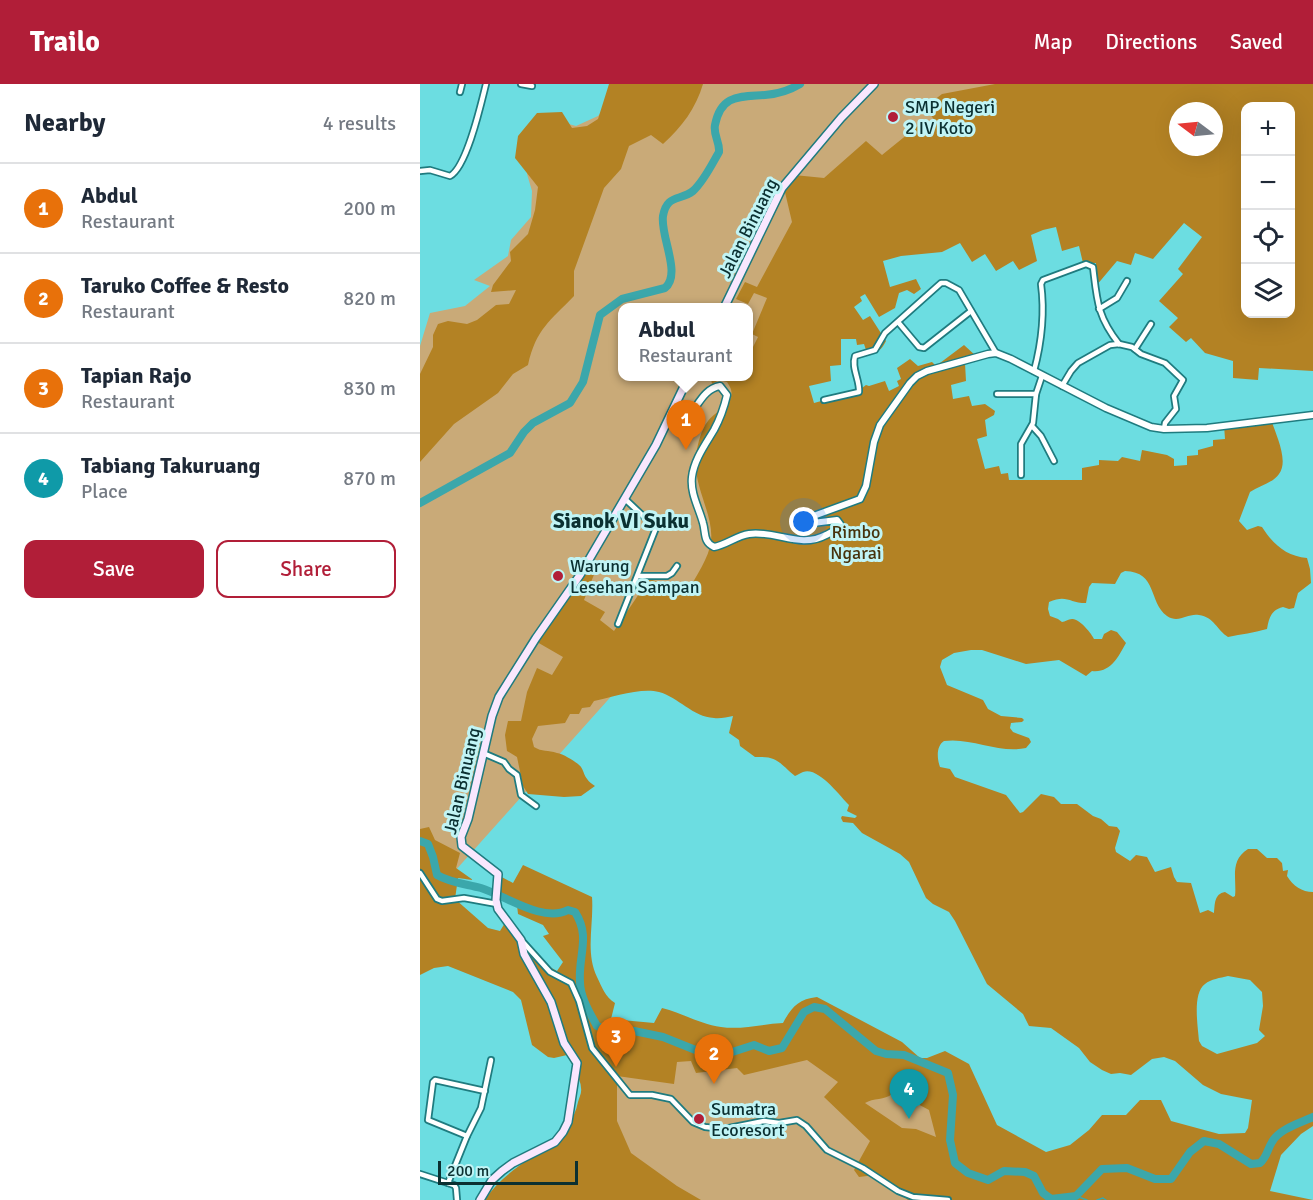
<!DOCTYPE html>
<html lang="en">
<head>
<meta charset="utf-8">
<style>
	:root { --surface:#fff; --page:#f2f2f3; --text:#1f2937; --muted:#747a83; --line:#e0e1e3; --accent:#b11e38 }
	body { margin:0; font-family:Signika,sans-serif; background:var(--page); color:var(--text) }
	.controls { position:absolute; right:18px; top:18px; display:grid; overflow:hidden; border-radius:12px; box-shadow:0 6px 24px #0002 }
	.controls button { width:54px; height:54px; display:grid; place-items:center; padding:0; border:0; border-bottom:2px solid var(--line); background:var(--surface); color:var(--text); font:30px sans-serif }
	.compass { position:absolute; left:749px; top:18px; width:54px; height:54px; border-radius:50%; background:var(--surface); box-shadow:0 6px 24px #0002; rotate:286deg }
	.scale { position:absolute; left:18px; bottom:15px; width:140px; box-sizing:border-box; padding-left:6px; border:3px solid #0b3031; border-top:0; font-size:16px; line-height:21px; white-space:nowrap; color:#0b3031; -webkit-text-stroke:4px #c1f4f5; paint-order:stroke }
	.you { position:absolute; left:384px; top:438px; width:21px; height:21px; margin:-15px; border:4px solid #fff; border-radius:50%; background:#1a73e8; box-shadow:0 0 0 9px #1a73e833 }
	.badge { display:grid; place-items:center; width:39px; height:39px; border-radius:50%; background:var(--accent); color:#fff; font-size:20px; font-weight:700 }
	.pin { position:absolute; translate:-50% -50px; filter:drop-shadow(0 2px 3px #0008) }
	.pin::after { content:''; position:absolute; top:32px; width:21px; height:18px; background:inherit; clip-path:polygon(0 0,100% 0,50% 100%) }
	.popup { position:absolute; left:198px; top:219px; width:135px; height:78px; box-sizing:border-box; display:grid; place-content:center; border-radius:12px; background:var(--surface); filter:drop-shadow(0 2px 4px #0005); font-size:20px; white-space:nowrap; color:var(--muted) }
	.popup b { font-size:22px; color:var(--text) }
	.popup::after { content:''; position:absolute; left:50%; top:100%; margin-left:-12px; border:12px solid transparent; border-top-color:var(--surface) }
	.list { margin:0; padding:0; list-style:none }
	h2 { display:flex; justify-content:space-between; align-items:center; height:78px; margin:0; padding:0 24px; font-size:26px }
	h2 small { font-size:20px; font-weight:400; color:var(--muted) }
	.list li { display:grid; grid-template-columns:39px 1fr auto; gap:18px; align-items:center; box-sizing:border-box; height:90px; padding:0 24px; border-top:2px solid var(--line) }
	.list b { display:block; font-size:22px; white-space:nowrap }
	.list p { margin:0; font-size:20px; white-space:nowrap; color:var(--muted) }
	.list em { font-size:20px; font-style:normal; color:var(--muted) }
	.actions { display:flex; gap:12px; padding:18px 24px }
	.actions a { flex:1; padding:14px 0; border:2px solid var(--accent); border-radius:12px; text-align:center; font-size:21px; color:var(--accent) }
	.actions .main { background:var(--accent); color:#fff }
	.icon { flex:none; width:33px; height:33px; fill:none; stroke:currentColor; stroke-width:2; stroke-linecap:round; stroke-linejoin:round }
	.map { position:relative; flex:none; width:893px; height:1116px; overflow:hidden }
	header { display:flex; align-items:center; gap:36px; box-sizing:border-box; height:84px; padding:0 30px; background:var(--accent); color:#fff }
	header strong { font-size:28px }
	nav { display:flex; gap:33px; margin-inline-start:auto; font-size:21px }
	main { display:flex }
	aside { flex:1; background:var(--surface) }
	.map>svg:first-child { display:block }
	.green { fill:#c9aa78; fill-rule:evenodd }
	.forest { fill:#b38224; fill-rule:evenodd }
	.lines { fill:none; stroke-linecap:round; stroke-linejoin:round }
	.stream { stroke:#3ba7ab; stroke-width:1.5 }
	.river { stroke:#3ba7ab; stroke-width:8 }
	.minor-casing { stroke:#1f7b7f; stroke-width:8 }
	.tertiary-casing { stroke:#1f7b7f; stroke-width:9 }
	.secondary-casing { stroke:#1f7b7f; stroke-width:10 }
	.minor { stroke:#fff; stroke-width:4.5 }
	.tertiary { stroke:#fff; stroke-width:6 }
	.secondary { stroke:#f9e7fe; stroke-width:7 }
	.poi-dot { fill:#b11e38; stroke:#c1f4f5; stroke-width:2 }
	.labels { text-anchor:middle; stroke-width:6; stroke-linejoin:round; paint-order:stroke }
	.poi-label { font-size:18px; fill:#0b3031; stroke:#c1f4f5; text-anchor:start }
	.street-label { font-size:18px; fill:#0b3031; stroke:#c1f4f5 }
	.park-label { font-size:18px; fill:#47320c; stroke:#c1f4f5 }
	.quarter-label { font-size:21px; font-weight:bold; fill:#0b3031; stroke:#c1f4f5 }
</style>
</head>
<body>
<header>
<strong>Trailo</strong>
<nav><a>Map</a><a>Directions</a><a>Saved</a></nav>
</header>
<main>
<aside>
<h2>Nearby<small>4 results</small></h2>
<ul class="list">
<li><span class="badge" style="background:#e8710a">1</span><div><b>Abdul</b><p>Restaurant</p></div><em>200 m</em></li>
<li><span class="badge" style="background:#e8710a">2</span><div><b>Taruko Coffee &amp; Resto</b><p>Restaurant</p></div><em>820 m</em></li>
<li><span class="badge" style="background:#e8710a">3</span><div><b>Tapian Rajo</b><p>Restaurant</p></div><em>830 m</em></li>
<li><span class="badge" style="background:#0f9aa8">4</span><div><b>Tabiang Takuruang</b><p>Place</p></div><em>870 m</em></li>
</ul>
<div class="actions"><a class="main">Save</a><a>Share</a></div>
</aside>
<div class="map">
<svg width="893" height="1116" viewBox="0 0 893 1116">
	<rect width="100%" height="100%" fill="#6cdde1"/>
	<g class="green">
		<path d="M221,0H649L477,128L296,484L238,560L0,826V262L10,229L45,222L70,202L54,196L88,172L91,156L111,133L112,107L107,90L127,34L156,42L178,32L185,24ZM203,224H329V292H203Z"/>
		<path d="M395,930L621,1116H230L207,1098L162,948L287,978Z"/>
	</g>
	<g class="forest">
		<path d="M189,0H283C276,24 262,43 243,60L231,51L209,62L201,85L184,104L154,187V212C130,237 116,245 108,281L93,290L78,309L34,340L0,378V290L13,263V251L18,240L28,237L47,240L57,236L76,221L89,220L96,206L71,208L73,201L91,177L90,168L108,150L115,126L118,103L95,74L98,52L117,29L142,28L152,44L167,42L178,35Z"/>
		<path d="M575,0H893V287L839,284L838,296L813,294V277L785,269L771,254L766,258L749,243L758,234L739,217L763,190L758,185L782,153L764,139L733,175L715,169L711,181L697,177L676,202L674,194L676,179H663L659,162L642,167L636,143L623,146L611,151L617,177L599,186L593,177L576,187L565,170L552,178L540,159L522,168L481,172L463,177L470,203L496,195L501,205L494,210L487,206L479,209L475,224L459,233L445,210L440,213L442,217L434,223L443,236L450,232L466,257C459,270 458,267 446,266L444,260L437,261L436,255H421V281L410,282L411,297L389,302L394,319L405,316L404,313L438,307L446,301L449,302L465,297L469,307L479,302L477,297L481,295L477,284L490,275L498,282L512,278L516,282L544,261L556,272L545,279L546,297L531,301L533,315L549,312L552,322L565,320L575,327L574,331L565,336L567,352L557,355L565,385L579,382L581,390L588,389L589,396H662V384L679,381V376L698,377L702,373L720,377L722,366L747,371L754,375V382L767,381V372L778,371V366L793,362V356L805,355L804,341L852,338C856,351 869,377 859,390C853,399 839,402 830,408L819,437L827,446L838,442L842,443C853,460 866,472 887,474L890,485L891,499L878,509L874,524L869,525L863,523C851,526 849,534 847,545C833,549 822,550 808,553C797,546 794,533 779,531C767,529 759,540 747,532C728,518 738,488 705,487L701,489L695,500L672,499L669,503L666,519C649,519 647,510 629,518L628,525L630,532L638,535L642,538C645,538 648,535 652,535C659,534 672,550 674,555H682L684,550L691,546L697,548L706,559C698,573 691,589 672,587L666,592L639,576L606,580L562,566H551L534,569L522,576L520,583L527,601L563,616L568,625L581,632L602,634L604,636L602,638L591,639L590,644L593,648L609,654L611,658L606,664C579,670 551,653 524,657C516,662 517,675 520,683L530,685L535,693L586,711L600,729L603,728L621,710L634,713L641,720H657L673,732L681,735L689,742L697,743L700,747L695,764L696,768L710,777L716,771L727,773L735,788L751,783L754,793L757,798L771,799L780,829L788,826L794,829C795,820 794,810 805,808L813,813L815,812C817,795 809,777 828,765H837L847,774H857L862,779L863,787L868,786L867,792C873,802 882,808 893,808V1042L881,1050L861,1071L850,1107L893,1116H488L461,1093L455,1091L439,1093L434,1086L450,1057L404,1013L418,998L387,976L324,991L317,984L276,989L271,977L257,978L254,1000L197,992V1037L211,1069L257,1102L281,1116H65C90,1075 149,1064 158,1018C159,1014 162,1009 161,1004C161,995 151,979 147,971L134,974L128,973L112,961L101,916L93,908L28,882L14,884L0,891V745L9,743L15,756L40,769L36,784L53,796L38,794L35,815L68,844L80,847L88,834L126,881L137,887L143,878L123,852L129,850L123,841L98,830L97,821L77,810L78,791L93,799L103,781L172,813C174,840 165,868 177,893C182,903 185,913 195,919L191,935L234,939L242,924C262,929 280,940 301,943C321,946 342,940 363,939C371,924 378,915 397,913L482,958L500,974H507L525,967L549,980L577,1041L626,1068L650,1061L669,1046L682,1031H706L720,1016H741L751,1037L799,1050L825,1049L828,1044L832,1016L801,1010L783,1001L755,977L744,973L732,975L711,991L700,989L691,990L682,986L670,978L659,964L631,944L609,942L603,930L567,900L535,837L529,828L513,820L506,814L489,778L480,770L442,749L433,739L423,738L421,734L422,732L435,734L437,732L427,727L429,721C420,712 398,682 383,688C380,689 378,691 375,692C358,678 358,672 335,673L320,662L319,656L309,649L313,632C307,633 300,635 294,634C273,633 258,613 239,608C222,603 191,613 174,617L170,623L162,624L159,630H150L145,639L118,642L112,655L114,663C122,668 128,666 137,669C143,670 153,676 158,680C166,686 161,693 175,702L161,712L144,713L108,710L103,702L97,673L87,667L85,651L88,637H101L107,608L117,584L132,591L143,573L117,558L166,486L175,488L164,516L185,528L180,536L194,547L229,495L268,507C276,492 289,474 291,457C294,430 272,401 276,371C278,359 281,346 288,337C299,324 321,317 307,298L299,296L292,300L291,295L293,293L329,292V271L338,253L332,250L347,214L334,209L328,220L316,215L325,198L337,203L372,138L364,104L374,91L404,94L446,57L462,71L499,41L504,46L515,37L505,23L522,10ZM826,22H870V230H826ZM758,27H794V63H758ZM808,892L830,896L842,908L843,922L839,946L845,952L837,959L797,970L782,962L779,957C778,943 772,909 785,900C791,895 800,894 808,892ZM472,1010L481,1011L509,1026L516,1053L496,1045L482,1044L445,1019C453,1014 465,1016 472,1010Z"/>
	</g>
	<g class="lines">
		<g class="stream">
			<path d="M656,1112L667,1116"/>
			<path d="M677,1116L683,1114L686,1116"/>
		</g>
		<g class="river">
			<path d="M0,419L90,369L104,348L113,339L150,319L163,298L180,231L202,215L245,204C262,190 240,152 243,132C247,110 260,117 273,107C284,97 292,80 299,68C300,58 293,51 295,41C301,10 320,13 345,11C357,10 370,6 380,0"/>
			<path d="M0,757L8,760L13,773L17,791C31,799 46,800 61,804C86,812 123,839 148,826L155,828C171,853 158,871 160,898C160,913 170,929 177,942L190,947H214L243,953L288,971H303L334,961L349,967L362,964L384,928L394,923L405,925L456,967L466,970L484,971L528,989L533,1011L530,1056L535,1079L548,1089L568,1096L584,1087L605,1088L614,1092L623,1109L631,1115L656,1112L682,1085L707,1084L735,1095H751L770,1068L784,1057L799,1060L831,1080L840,1079C847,1073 847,1066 852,1058C859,1045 880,1039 893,1033"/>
		</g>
		<defs>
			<g id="minor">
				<path d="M101,0L112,2"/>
				<path d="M40,8L42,0"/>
				<path d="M0,87L10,86L30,92C47,83 61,20 66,0"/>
				<path d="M679,225L697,214L707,197"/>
				<path d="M478,238L499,263L504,264L551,227"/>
				<path d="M715,265L731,240"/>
				<path d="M614,287C622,257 625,230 621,200L623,196L666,180L673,183C677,216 677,232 699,260"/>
				<path d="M642,302L651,287L658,279L690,261L699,260L712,263L721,270L745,279L763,296L754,312L756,325L745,339L744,345"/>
				<path d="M577,310H616"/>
				<path d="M404,316L439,308C440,296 431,284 435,272L455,266L465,249L521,199H526L539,206L576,269"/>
				<path d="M612,342L621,352L634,377"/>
				<path d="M601,391V360L613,339L616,310L622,292"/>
				<path d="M218,492H247L252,489L257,482"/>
				<path d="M198,540L236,444L205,415"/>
				<path d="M63,669L84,678L89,685L97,691L101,711L116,722"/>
				<path d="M0,789L17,815L22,817L44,814L77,820"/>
				<path d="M103,858L130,888L151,899L159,917L172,964L210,1011H232L251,1015L273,1038L285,1043L304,1045L344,1037L359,1039L377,1036L386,1042L407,1066L443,1084L478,1107L493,1113L528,1116"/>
				<path d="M47,1052L8,1036L13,998L15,996L65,1007"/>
				<path d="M0,1090L34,1101L36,1104L37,1116"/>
				<path d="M28,1099L47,1052L61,1024L71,976"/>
			</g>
			<path id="tertiary" d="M249,336L253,334L264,337C277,326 282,305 300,302L307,311C304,324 300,335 294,346C285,361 274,376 272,393C270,409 279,424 283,439C286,449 283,458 294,463C306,461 316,452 329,450C356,446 380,465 406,451C412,448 417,446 420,440L417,436L393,439L389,438L388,434L440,415L446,402L454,358L460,341L490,299L497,292L507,287L568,270L576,269L591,275L686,324L731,343L744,345L787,344L893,331"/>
			<g id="secondary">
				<path d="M304,224L362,104L421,34L454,0"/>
				<path d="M60,1116L72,1096L82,1087L93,1079L135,1058L143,1048L148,1038L157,979L144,959L131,918L104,870L101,856L78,825L76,816L78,790L42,762L41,753L48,735L72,632L79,613L116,554L160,491L236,361L269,292"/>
			</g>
		</defs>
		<use href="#minor" class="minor-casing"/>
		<use href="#tertiary" class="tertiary-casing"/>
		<use href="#secondary" class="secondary-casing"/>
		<use href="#minor" class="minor"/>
		<use href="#tertiary" class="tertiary"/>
		<use href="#secondary" class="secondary"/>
	</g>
	<g class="poi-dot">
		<circle cx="473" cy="33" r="6"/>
		<circle cx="138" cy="492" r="6"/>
		<circle cx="279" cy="1035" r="6"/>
	</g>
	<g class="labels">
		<g class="poi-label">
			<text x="485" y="29">SMP Negeri<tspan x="485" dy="21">2 IV Koto</tspan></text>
			<text x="150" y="488">Warung<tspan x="150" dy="21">Lesehan Sampan</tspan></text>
			<text x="291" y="1031">Sumatra<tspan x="291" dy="21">Ecoresort</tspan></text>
		</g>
		<g class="street-label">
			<text transform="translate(328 144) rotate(-63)" y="6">Jalan Binuang</text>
			<text transform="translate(42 697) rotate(-77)" y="6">Jalan Binuang</text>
		</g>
		<g class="park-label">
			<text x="436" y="454">Rimbo<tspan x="436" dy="21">Ngarai</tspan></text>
		</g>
		<g class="quarter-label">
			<text x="201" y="444">Sianok VI Suku</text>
		</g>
	</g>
</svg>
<div class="controls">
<button>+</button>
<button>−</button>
<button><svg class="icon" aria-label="locate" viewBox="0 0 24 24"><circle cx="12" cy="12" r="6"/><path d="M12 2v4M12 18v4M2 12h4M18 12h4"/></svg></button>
<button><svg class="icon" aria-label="layers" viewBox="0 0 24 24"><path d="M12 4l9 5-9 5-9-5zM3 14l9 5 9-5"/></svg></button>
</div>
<svg class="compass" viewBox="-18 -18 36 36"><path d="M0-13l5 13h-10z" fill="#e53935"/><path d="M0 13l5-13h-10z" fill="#747a83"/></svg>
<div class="scale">200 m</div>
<div class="you"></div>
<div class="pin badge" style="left:266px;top:366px;background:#e8710a">1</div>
<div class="popup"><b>Abdul</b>Restaurant</div>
<div class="pin badge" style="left:294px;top:1000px;background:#e8710a">2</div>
<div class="pin badge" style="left:196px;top:983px;background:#e8710a">3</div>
<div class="pin badge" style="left:489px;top:1035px;background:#0f9aa8">4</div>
</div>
</main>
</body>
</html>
